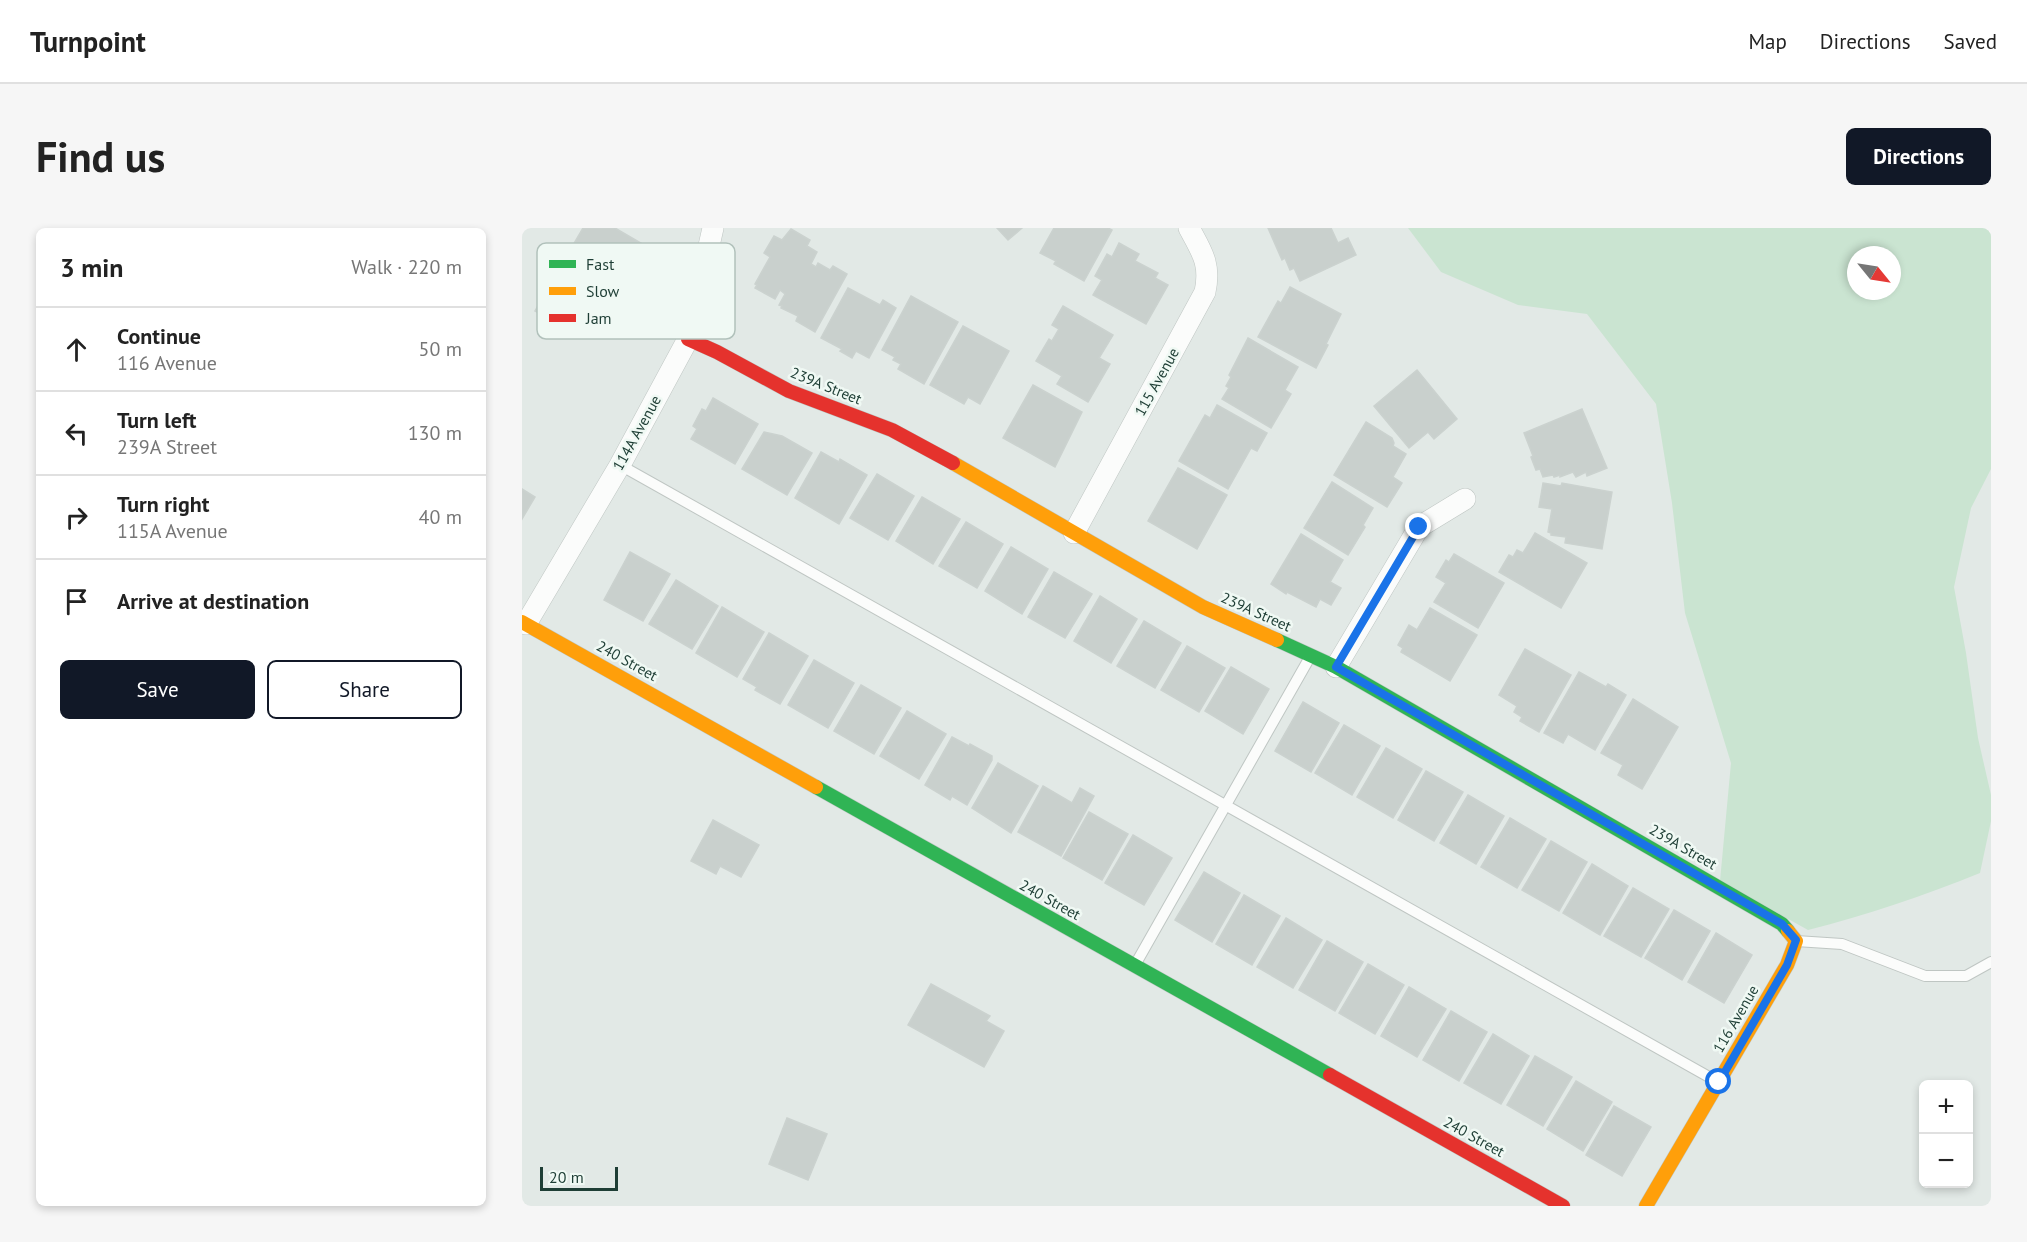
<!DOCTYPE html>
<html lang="en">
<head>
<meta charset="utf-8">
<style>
	:root { --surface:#fff; --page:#f6f6f6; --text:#222; --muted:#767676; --line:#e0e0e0; --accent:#111827 }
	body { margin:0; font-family:"PT Sans",sans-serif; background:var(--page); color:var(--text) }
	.controls { position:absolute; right:18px; bottom:18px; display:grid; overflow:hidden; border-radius:9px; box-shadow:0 3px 9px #0003 }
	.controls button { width:54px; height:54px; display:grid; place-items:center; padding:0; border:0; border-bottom:2px solid var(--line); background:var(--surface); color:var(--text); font:30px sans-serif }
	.compass { position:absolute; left:1325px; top:18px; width:54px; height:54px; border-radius:50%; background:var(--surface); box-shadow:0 3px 9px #0003; rotate:120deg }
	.scale { position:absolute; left:18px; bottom:15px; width:78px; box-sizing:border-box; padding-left:6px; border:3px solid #1e3e35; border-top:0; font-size:16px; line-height:21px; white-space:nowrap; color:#1e3e35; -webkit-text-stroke:4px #f0f9f4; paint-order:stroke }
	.stop { position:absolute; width:18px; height:18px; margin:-14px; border:4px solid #1a73e8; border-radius:50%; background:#fff }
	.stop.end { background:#1a73e8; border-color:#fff; box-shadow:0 2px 6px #0008 }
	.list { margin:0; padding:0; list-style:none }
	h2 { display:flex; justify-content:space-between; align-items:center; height:78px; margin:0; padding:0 24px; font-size:26px }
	h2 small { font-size:20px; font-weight:400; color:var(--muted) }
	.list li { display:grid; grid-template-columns:39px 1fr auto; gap:18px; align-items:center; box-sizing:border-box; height:84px; padding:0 24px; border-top:2px solid var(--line) }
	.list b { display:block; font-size:22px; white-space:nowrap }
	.list p { margin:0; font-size:20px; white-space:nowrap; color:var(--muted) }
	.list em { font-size:20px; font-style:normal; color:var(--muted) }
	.actions { display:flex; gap:12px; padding:18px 24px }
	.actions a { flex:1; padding:14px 0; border:2px solid var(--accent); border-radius:9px; text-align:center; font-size:21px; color:var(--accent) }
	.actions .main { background:var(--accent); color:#fff }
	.icon { flex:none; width:33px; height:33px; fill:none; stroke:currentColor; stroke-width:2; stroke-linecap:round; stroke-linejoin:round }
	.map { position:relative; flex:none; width:1469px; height:978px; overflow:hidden; border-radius:9px }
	header { display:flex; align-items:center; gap:36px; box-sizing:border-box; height:84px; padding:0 30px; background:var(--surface); border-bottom:2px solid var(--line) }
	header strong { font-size:28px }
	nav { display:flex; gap:33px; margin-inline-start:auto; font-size:21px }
	.intro { display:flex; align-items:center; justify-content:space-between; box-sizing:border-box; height:144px; padding:0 36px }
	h1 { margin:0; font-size:42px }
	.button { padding:15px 27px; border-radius:9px; background:var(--accent); color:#fff; font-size:21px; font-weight:700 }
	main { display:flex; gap:36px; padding:0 36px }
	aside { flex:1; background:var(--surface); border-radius:9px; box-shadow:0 3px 9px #0003 }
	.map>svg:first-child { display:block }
	.green { fill:#cae4d1; fill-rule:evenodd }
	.building { fill:#c9d0cd; stroke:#cbd2cf; stroke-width:1.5 }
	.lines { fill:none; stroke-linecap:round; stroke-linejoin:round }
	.lane-casing { stroke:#bfc6c3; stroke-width:12 }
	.street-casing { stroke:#bfc6c3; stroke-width:22 }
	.fast-casing { stroke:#bec7c3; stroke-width:15 }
	.slow-casing { stroke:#bec7c3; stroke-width:15 }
	.jam-casing { stroke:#bec7c3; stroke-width:15 }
	.lane { stroke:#fbfcfb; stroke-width:10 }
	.street { stroke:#fbfcfb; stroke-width:21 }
	.fast { stroke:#30b455; stroke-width:14 }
	.slow { stroke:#ff9f0a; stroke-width:14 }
	.jam { stroke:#e5322d; stroke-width:14 }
	.route { stroke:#1a73e8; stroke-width:8 }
	.labels { text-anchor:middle; stroke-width:5; stroke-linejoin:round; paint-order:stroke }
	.street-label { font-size:15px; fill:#1e3e35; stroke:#f0f9f4 }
	.key { fill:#f0f9f4; stroke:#b1c1bb; stroke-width:1.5 }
	.key-label { font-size:16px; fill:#1e3e35 }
</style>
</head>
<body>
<header>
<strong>Turnpoint</strong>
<nav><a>Map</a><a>Directions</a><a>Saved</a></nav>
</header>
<div class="intro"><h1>Find us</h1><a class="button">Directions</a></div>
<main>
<aside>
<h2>3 min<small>Walk · 220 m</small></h2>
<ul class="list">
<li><svg class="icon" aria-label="ahead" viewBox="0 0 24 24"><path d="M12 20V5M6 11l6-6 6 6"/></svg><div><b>Continue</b><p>116 Avenue</p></div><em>50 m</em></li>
<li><svg class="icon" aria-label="left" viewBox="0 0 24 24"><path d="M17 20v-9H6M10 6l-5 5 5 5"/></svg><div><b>Turn left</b><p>239A Street</p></div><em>130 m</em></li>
<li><svg class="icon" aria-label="right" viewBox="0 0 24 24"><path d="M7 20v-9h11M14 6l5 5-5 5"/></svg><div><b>Turn right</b><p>115A Avenue</p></div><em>40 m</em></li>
<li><svg class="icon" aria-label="arrive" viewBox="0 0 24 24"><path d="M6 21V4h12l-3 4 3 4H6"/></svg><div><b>Arrive at destination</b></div></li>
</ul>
<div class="actions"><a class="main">Save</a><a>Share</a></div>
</aside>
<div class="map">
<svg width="1469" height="978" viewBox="0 0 1469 978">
	<rect width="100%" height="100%" fill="#e2e9e6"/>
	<path class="green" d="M886,0H1469V241L1449,280L1432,359L1444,425L1456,510L1469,567V593L1458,645C1401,668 1345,687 1286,702L1198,653L1209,535L1163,385L1150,275L1134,176L1065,86L996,77L919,44ZM1334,27H1370V63H1334Z"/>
	<g class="building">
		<path d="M61,0H93L124,18L105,51L99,48L94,57L44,29Z"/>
		<path d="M475,0H500L486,12Z"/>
		<path d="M532,0H586L590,2L562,53L532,36L534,33L518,25Z"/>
		<path d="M746,0H809L816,15L826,10L834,27L778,53L772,40L768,42L763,30L760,32Z"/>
		<path d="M269,1L288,12L285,18L295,24L289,36L294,39L296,35L308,42L311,38L325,46L293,104L274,93L276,88L259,80L260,78L257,77L263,66L258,62L253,71L233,60L235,57L233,56L248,29L242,25L252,8L260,12Z"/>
		<path d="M597,15L617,26L613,33L636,45L633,50L646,57L624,96L571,67L580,52L573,48L585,26L590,29Z"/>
		<path d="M40,36L108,74L91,104L53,83L43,100L13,83Z"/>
		<path d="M768,59L819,86L804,116L806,117L794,140L736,109L756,73L759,75Z"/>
		<path d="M326,60L358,77L361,72L374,80L347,130L334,123L330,130L318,123L320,121L299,110Z"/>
		<path d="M389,68L436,94L402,156L376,141L379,136L371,132L373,129L360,122Z"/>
		<path d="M541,78L591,107L577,130L588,136L566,174L535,156L540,148L514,133L527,111L530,113L537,101L530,97Z"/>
		<path d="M441,98L487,123L458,176L446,169L442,176L408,157Z"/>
		<path d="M726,110L776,139L763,162L769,166L749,200L700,171L707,160L704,158L709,149L707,147Z"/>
		<path d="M895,142L935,191L912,211L906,204L887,220L852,178Z"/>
		<path d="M511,157L560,184L533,239L481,210Z"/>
		<path d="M191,170L236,196L213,236L169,211L175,201L171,198L180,181L184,183Z"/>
		<path d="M695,177L745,205L735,223L729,220L706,261L657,233L683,187L688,190Z"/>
		<path d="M1060,181L1085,240L1065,248L1064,244L1054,249L1051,244L1038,249V247L1032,249L1031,247L1021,249L1018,241L1014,242L1009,229L1011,228L1002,205Z"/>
		<path d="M844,194L870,210L872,215L871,218L884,226L871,249L880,255L865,279L812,247Z"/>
		<path d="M242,204L260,208L290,225L265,267L220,241Z"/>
		<path d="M299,224L317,234L318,231L345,247L317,296L273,270Z"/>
		<path d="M656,240L705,267L675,321L626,293Z"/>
		<path d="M355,246L392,268L366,312L328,290Z"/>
		<path d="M810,254L851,280L841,297L843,299L826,327L782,300Z"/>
		<path d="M1021,255L1039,258L1040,255L1090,264L1080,321L1043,315L1044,309L1029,307V305L1026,304L1030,281L1017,279Z"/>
		<path d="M0,261L13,269L0,291Z"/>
		<path d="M400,269L438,291L411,336L374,313Z"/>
		<path d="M444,294L481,316L455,360L417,338Z"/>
		<path d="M1013,305L1065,335L1039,380L977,344L987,327L991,329L995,322L1001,325Z"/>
		<path d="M779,306L821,332L808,354L819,360L809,377L798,371L794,379L765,364L764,366L749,356Z"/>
		<path d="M489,319L526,341L500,386L463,363Z"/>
		<path d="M108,324L148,346L121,393L82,372Z"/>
		<path d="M932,326L982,355L956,400L912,374L924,355L914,349L924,332L927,334Z"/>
		<path d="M532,344L570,366L543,410L506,389Z"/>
		<path d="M154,352L196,378L170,421L127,396Z"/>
		<path d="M578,368L615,391L589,435L552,413Z"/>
		<path d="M200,379L242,404L215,449L174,425Z"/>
		<path d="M908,380L955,407L928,453L879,424L881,420L876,417L887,397L895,402Z"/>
		<path d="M622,393L659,415L633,460L595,438Z"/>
		<path d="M247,405L286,428L258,476L233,462L235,459L221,451Z"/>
		<path d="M665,418L703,440L677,484L639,462Z"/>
		<path d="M1003,421L1049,447L1017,504L998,493L1000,489L992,484L995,478L977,467Z"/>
		<path d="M292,432L332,455L306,500L266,477Z"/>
		<path d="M709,439L747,461L721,506L683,483Z"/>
		<path d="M1057,444L1084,459L1086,456L1104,467L1073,522L1046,506L1041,515L1022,505Z"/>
		<path d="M339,457L379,480L352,526L312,503Z"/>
		<path d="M1111,471L1156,499L1120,561L1096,547L1101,537L1079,525Z"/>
		<path d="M781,474L817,495L789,544L753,523Z"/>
		<path d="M385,483L424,506L397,551L358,528Z"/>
		<path d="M822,497L858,518L830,567L793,545Z"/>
		<path d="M430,509L447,518L448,516L470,528V532L445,577L430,568L428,572L403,557Z"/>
		<path d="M864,520L900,541L871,590L835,569Z"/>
		<path d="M476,535L516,558L489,605L450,580Z"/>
		<path d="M904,543L941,564L912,613L876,592Z"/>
		<path d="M521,558L550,575L558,560L572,568L539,628L496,604Z"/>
		<path d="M946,567L982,588L954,636L918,615Z"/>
		<path d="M567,584L606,606L580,652L541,630Z"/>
		<path d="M988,590L1024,611L995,660L959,639Z"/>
		<path d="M191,592L237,617L219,649L198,638L194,646L169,633Z"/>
		<path d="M611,607L650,630L622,677L583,655Z"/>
		<path d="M1029,613L1065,634L1037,683L1000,662Z"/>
		<path d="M1070,636L1106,658L1078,707L1041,685Z"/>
		<path d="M682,644L718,665L690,714L653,692Z"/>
		<path d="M1111,660L1147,681L1119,729L1082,708Z"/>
		<path d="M722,667L758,688L730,737L694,716Z"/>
		<path d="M1152,682L1188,703L1160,752L1123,730Z"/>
		<path d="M764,690L800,712L771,760L735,739Z"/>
		<path d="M1194,705L1230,727L1202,775L1166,754Z"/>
		<path d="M805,713L841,734L813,783L777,762Z"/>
		<path d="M846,736L882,757L853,806L817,785Z"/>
		<path d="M409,756L468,788L464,793L482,803L462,839L386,797Z"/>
		<path d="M887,759L924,781L895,829L859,808Z"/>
		<path d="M929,783L965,804L937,853L901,832Z"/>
		<path d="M971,806L1007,828L979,876L942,855Z"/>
		<path d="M1013,828L1050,849L1021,898L985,877Z"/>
		<path d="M1054,853L1090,874L1061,923L1025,901Z"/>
		<path d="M1092,878L1129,899L1100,948L1064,927Z"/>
		<path d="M265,890L305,906L286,952L247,936Z"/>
	</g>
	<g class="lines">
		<defs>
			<g id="lane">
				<path d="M98,237L1196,854"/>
				<path d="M1274,713L1320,716L1403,748H1444L1469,734"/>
				<path d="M613,737L788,429"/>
			</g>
			<g id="street">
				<path d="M552,305L683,64C689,36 680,24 667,0"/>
				<path d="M4,396L98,237L166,111L191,0"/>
				<path d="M814,439L897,299L943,271"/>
			</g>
			<g id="fast">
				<path d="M755,412L814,439L1260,696L1266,703"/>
				<path d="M294,559L808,847"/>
			</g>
			<g id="slow">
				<path d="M431,235L681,379L755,412"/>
				<path d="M0,394L294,559"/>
				<path d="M1124,978L1265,737L1274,713L1266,703"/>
			</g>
			<g id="jam">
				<path d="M166,111L195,124L267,163L370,202L431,235"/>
				<path d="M808,847L1041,978"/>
			</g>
		</defs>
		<use href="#lane" class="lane-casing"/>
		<use href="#street" class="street-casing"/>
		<use href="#fast" class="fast-casing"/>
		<use href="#slow" class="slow-casing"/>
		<use href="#jam" class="jam-casing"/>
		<use href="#lane" class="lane"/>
		<use href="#street" class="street"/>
		<use href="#fast" class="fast"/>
		<use href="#slow" class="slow"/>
		<use href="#jam" class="jam"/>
	</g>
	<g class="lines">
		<path class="route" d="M897,299L814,439L1260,696L1274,712L1265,737L1197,854"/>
	</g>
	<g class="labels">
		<g class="street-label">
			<text transform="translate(635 154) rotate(-61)" y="5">115 Avenue</text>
			<text transform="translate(304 158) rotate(22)" y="5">239A Street</text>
			<text transform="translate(115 205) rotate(-61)" y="5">114A Avenue</text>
			<text transform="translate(734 384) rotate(24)" y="5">239A Street</text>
			<text transform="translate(105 433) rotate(29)" y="5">240 Street</text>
			<text transform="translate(1161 619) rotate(30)" y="5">239A Street</text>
			<text transform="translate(528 672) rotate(29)" y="5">240 Street</text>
			<text transform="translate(1214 791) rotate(-60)" y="5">116 Avenue</text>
			<text transform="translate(952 909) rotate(29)" y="5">240 Street</text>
		</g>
	</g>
	<rect x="15" y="15" width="198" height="96" rx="9" class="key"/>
	<rect x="27" y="32" width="27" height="8" fill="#30b455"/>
	<rect x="27" y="59" width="27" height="8" fill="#ff9f0a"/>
	<rect x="27" y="86" width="27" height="8" fill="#e5322d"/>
	<g class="key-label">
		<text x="64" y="42">Fast</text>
		<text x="64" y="69">Slow</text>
		<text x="64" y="96">Jam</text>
	</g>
</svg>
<div class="controls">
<button>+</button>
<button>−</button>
</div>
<svg class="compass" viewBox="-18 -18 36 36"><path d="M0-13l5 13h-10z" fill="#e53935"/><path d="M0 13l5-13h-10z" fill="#767676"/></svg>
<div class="scale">20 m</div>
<div class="stop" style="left:1197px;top:854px"></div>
<div class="stop end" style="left:897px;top:299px"></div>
</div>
</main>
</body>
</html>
